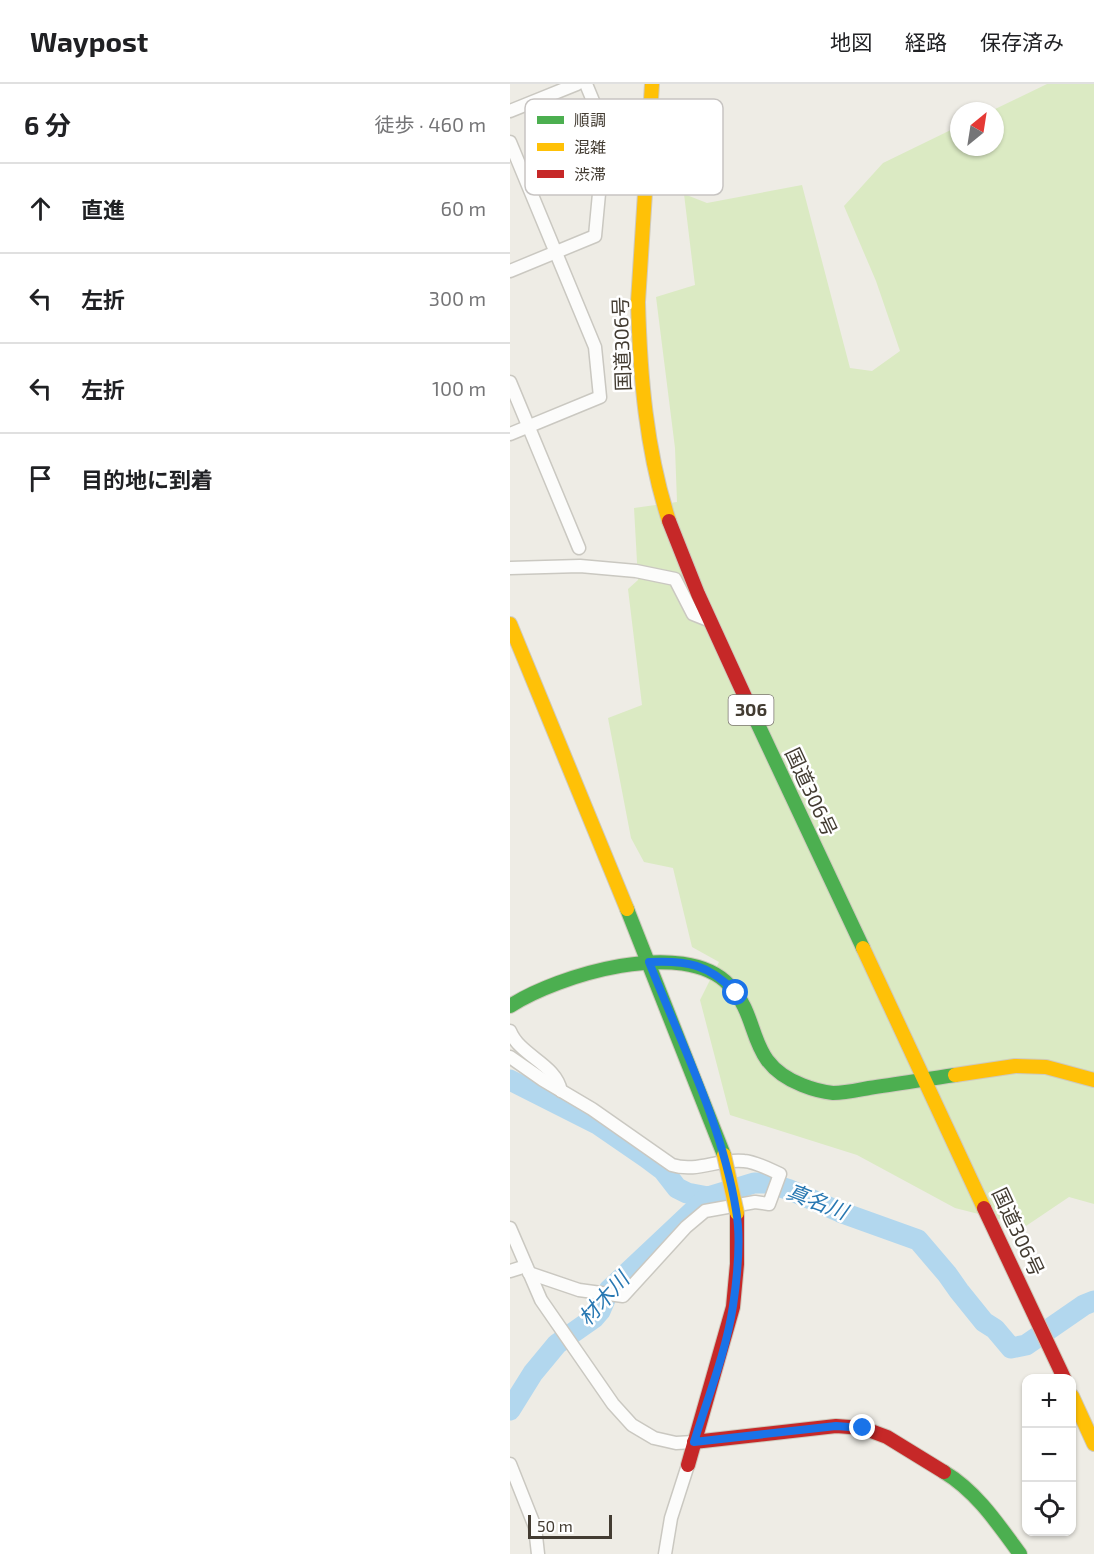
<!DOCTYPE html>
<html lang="ja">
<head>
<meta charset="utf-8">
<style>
	:root { --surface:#fff; --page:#f2f2f2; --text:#202124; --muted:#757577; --line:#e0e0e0 }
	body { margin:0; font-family:"Exo 2","Noto Sans JP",sans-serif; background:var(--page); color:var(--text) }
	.controls { position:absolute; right:18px; bottom:18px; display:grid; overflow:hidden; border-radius:12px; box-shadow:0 2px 4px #0004 }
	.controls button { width:54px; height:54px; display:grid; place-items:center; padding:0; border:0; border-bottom:2px solid var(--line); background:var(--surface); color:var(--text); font:30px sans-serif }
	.compass { position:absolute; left:440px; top:18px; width:54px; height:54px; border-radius:50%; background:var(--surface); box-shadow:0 2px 4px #0004; rotate:30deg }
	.scale { position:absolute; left:18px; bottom:15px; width:84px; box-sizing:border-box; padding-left:6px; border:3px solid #433c32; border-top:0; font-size:16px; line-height:21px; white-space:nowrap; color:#433c32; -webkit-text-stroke:4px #fff; paint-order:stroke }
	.stop { position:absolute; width:18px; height:18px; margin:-14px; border:4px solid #1a73e8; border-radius:50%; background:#fff }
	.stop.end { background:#1a73e8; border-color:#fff; box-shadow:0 2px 6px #0008 }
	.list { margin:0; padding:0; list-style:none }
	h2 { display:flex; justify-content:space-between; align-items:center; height:78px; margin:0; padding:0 24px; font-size:26px }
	h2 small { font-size:20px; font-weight:400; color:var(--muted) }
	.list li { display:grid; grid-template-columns:39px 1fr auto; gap:18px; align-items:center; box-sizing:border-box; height:90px; padding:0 24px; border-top:2px solid var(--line) }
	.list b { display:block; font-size:22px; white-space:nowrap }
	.list em { font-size:20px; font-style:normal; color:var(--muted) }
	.icon { flex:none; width:33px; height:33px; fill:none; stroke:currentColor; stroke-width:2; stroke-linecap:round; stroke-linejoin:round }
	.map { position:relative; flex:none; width:584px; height:1470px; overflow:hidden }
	header { display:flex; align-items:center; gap:36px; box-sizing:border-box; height:84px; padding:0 30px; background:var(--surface); border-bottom:2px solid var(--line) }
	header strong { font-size:28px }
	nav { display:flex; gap:33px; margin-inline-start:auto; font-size:21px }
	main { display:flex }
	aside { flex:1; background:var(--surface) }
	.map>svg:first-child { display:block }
	.green { fill:#dbeac3 }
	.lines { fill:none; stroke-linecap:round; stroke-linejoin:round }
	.river { stroke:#b2d7ee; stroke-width:21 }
	.street-casing { stroke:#cac8c1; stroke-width:15 }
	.fast-casing { stroke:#cfcabd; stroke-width:16 }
	.slow-casing { stroke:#cfcabd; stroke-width:16 }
	.jam-casing { stroke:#cfcabd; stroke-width:16 }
	.street { stroke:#fcfcfb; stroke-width:12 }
	.fast { stroke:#4caf50; stroke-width:14 }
	.slow { stroke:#ffc107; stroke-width:14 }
	.jam { stroke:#c62828; stroke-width:14 }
	.slow-bridge-casing { stroke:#cfcabd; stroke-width:16; stroke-linecap:butt }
	.slow-bridge { stroke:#ffc107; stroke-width:14 }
	.route { stroke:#1a73e8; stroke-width:8 }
	.labels { text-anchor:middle; stroke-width:5; stroke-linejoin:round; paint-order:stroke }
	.shield { fill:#fff; stroke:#7b7670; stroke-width:1.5 }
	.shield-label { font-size:18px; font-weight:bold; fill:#433c32 }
	.street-label { font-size:20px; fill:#433c32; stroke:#fff }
	.water-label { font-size:21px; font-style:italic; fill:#2878b2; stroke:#fff }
	.key { fill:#fff; stroke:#c7c4c2; stroke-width:1.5 }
	.key-label { font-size:16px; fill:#433c32 }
</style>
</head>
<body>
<header>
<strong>Waypost</strong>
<nav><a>地図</a><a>経路</a><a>保存済み</a></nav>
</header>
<main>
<aside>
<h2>6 分<small>徒歩 · 460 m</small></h2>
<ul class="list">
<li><svg class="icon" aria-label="ahead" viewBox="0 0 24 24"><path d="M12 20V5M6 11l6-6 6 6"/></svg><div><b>直進</b></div><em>60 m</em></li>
<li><svg class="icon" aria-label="left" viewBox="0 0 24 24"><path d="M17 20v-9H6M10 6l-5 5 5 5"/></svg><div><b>左折</b></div><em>300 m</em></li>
<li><svg class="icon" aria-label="left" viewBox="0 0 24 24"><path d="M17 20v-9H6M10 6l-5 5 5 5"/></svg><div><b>左折</b></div><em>100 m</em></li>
<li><svg class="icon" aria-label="arrive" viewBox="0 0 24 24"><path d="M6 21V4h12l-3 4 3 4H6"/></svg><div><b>目的地に到着</b></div></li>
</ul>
</aside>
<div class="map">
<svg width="584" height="1470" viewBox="0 0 584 1470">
	<rect width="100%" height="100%" fill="#eeece5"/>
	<path class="green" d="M537,0H584V1120L559,1113L516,1142L445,1124L347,1071L220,1031L190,916L209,878L182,863L163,784L134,778L121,754L98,634L132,621L118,505L128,496L124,424L167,418L165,364L146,213L185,201L174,110L197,119L292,101L340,284L362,287L390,267L366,197L334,122L373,79L449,42V63H485V27H481Z"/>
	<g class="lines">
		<g class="river">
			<path d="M0,996L89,1041L137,1074L153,1086L167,1104L177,1109L198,1113L244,1099H258L280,1106L330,1128L408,1156L437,1190L449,1207L474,1238L485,1245L501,1264L516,1261L574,1221L584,1217"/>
			<path d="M0,1326L23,1289L47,1260L84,1234L90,1227L99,1206L198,1113"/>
		</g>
		<defs>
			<g id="street">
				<path d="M0,27L67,0"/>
				<path d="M0,58L85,263L90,313L0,350"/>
				<path d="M0,187L85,152L95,46L76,0"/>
				<path d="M0,298L69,464"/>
				<path d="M0,484L70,482L126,487L165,495L183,530L198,536"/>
				<path d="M0,947C10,972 46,980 51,1007"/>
				<path d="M0,973L33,996L82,1025L162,1081C187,1089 209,1074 234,1077C246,1078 259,1085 270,1090L259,1120L245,1118L195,1127L176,1143L113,1212L69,1206L19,1189"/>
				<path d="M0,1144L31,1216L103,1320L122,1341L144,1354L166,1359L184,1358"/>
				<path d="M0,1187L16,1182"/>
				<path d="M0,1380L25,1443L28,1470"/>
				<path d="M155,1470L161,1434L178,1381"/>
			</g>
			<g id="fast">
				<path d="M236,615L353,864"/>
				<path d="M117,825L214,1071"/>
				<path d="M0,922C48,891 174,853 219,901C253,936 234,978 292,1001C302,1005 313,1008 323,1009C335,1009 348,1006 359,1004C388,1000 417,995 445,991"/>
				<path d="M434,1388C466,1407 488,1440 510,1470"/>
			</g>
			<g id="slow">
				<path d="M142,0L128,218C130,292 136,366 159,437"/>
				<path d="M0,540L117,825"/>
				<path d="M353,864L474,1124"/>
				<path d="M445,991L505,982L536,983L584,996"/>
				<path d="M562,1312L584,1360"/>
			</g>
			<g id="jam">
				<path d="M159,437L188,510L236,615"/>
				<path d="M474,1124L554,1294"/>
				<path d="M184,1358L326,1342L353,1344L377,1353L434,1388"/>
				<path d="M178,1381L223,1223L227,1180V1129"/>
			</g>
		</defs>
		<use href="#street" class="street-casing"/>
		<use href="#fast" class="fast-casing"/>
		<use href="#slow" class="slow-casing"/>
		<use href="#jam" class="jam-casing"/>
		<use href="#street" class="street"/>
		<use href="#fast" class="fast"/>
		<use href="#slow" class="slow"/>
		<use href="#jam" class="jam"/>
		<defs>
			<path id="slow-bridge" d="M214,1071L227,1129"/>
		</defs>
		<use href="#slow-bridge" class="slow-bridge-casing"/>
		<use href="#slow-bridge" class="slow-bridge"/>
	</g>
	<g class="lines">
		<path class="route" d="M226,909C199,880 176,876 139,878C171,959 212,1040 226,1126C231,1153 227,1195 223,1222C216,1268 198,1313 184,1358L326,1342L353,1344"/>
	</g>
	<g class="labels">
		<rect class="shield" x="218.5" y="611" width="45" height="30" rx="4.5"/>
		<g class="shield-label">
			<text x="241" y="632">306</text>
		</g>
		<g class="street-label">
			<text transform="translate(112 260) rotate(-92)" y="7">国道306号</text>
			<text transform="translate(301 708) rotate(65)" y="7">国道306号</text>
			<text transform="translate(508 1148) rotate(65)" y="7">国道306号</text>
		</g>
		<g class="water-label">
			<text transform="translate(307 1118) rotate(21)" y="7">真名川</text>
			<text transform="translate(94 1215) rotate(-48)" y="7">材木川</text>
		</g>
	</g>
	<rect x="15" y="15" width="198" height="96" rx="9" class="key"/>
	<rect x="27" y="32" width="27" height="8" fill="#4caf50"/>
	<rect x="27" y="59" width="27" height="8" fill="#ffc107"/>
	<rect x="27" y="86" width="27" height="8" fill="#c62828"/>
	<g class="key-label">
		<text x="64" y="42">順調</text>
		<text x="64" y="69">混雑</text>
		<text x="64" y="96">渋滞</text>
	</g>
</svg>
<div class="controls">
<button>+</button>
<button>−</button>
<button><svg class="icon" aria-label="locate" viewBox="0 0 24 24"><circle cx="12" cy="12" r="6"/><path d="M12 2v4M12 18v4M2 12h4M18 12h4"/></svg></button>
</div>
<svg class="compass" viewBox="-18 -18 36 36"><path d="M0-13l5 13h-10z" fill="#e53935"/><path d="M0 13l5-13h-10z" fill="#757577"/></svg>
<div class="scale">50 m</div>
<div class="stop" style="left:226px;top:909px"></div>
<div class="stop end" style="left:353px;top:1344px"></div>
</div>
</main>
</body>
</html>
